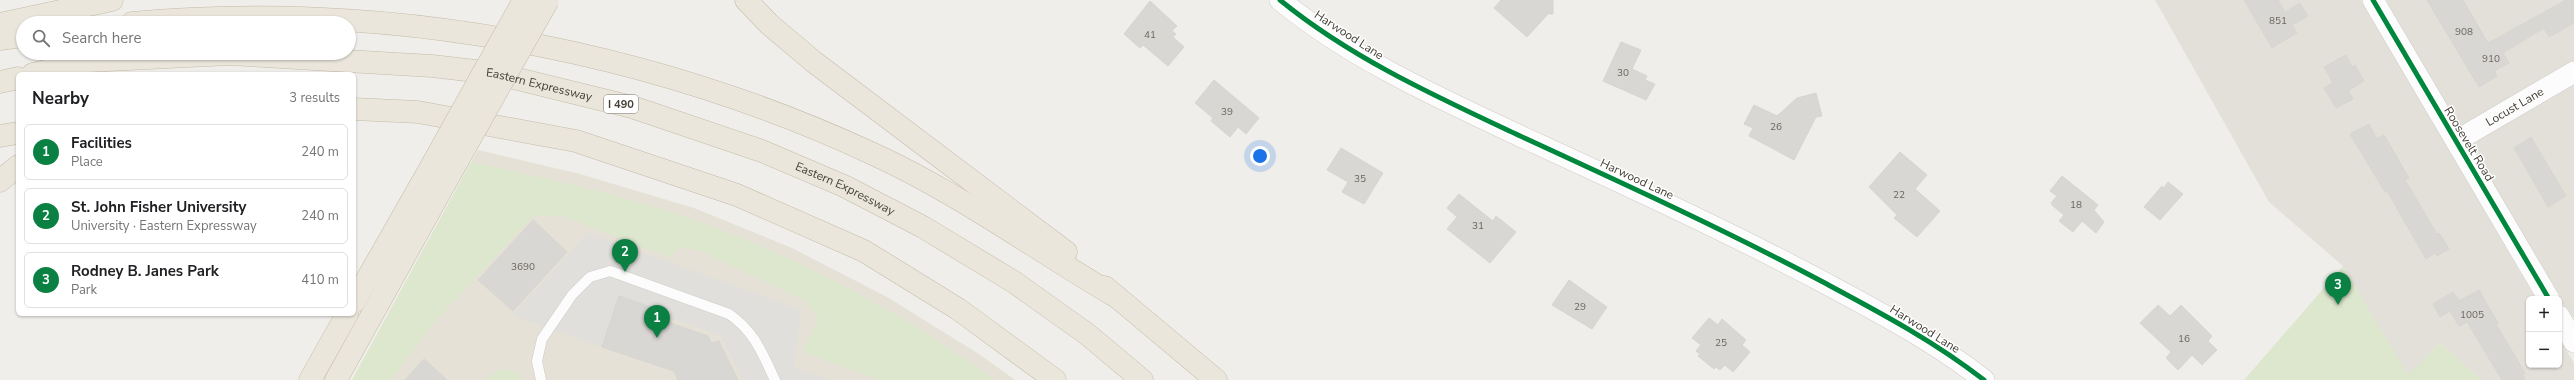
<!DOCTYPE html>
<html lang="en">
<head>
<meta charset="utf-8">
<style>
	:root { --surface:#fff; --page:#f6f6f6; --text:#202124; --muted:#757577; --line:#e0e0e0; --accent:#0b8043 }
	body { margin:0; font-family:"Nunito Sans",sans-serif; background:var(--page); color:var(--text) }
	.controls { position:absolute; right:12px; bottom:12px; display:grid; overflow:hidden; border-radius:6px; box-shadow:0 1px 3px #0004 }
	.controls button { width:36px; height:36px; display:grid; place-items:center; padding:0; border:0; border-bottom:1px solid var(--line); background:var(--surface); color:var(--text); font:20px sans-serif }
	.you { position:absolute; left:1260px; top:156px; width:14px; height:14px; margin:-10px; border:3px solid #fff; border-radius:50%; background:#1a73e8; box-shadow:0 0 0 6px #1a73e833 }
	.badge { display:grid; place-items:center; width:26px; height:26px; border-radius:50%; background:var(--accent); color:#fff; font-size:13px; font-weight:700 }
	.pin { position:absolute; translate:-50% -33px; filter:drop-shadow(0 1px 2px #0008) }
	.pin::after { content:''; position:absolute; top:21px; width:14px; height:12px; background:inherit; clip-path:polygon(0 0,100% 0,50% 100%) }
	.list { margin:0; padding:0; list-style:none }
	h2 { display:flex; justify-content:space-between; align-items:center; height:52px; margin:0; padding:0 16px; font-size:17px }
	h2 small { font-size:13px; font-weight:400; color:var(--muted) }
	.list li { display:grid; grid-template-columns:26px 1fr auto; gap:12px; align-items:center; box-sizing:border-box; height:56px; margin:0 8px 8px; padding:0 8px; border:1px solid var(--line); border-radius:6px }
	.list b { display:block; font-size:15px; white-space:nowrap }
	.list p { margin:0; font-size:13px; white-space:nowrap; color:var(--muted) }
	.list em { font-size:13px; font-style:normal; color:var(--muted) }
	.icon { flex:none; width:22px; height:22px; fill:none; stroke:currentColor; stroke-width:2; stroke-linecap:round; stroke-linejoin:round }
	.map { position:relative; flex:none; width:2574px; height:380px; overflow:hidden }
	.search { position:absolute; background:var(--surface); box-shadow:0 1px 3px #0004; left:16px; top:16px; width:340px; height:44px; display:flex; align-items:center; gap:10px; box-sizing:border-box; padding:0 14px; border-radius:22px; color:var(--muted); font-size:15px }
	.panel { position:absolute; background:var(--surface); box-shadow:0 1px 3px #0004; left:16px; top:72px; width:340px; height:244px; border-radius:6px }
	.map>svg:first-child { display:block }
	.residential { fill:#e3e0d9 }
	.education { fill:#e5e1d7 }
	.green { fill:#dce7cd }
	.parking { fill:#e1dfdb }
	.building { fill:#d9d7d3; stroke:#d8d5d0 }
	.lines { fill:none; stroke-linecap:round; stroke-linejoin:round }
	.lane-casing { stroke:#ceccc8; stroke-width:11 }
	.street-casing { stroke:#ceccc8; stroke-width:22 }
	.highway-casing { stroke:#c5bba9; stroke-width:23 }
	.lane { stroke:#fdfcfc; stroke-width:10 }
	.street { stroke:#fdfcfc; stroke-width:21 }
	.highway { stroke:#eae6db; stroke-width:22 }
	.highway-bridge-casing { stroke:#c5bba9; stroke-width:23; stroke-linecap:butt }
	.highway-bridge { stroke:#eae6db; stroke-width:22 }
	.cycleway-casing { stroke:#fff; stroke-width:8 }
	.cycleway { stroke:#00873e; stroke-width:5 }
	.labels { text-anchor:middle; stroke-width:3; stroke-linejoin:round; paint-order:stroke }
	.number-label { font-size:10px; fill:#6a665f }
	.shield { fill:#fff; stroke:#7c7973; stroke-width:1 }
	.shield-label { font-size:11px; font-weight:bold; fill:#444037 }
	.street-label { font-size:12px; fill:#444037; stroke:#fff }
</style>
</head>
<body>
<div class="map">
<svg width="2574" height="380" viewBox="0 0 2574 380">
	<rect width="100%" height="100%" fill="#f0eeea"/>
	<g class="residential">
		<path d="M2155,0H2361L2536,299H2529V365H2559V338L2574,363V380H2481L2440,343L2408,376L2343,266L2269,202Z"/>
		<path d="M2384,0H2574V318L2567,312Z"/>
	</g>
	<path class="education" d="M478,150L580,174L694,208L792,248L887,297L979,354L1015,380H352Z"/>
	<g class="green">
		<path d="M471,162C561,181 654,202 739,237C827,273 918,323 994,380H881L802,352L818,319L805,300L698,250L680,248L670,257L562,216H533L433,324L391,380H352Z"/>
		<path d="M2343,266L2408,375L2440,343L2481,380H2244Z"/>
		<path d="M507,369L516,373L520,380H485L498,371Z"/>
	</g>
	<path class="parking" d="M588,233L801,310L794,368L829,380H743L720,335L658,314L659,310L620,296L602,347L512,315Z"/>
	<g class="building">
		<path d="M1501,0H1553V14H1548L1527,37L1494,8Z"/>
		<path d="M2244,0H2278L2285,12L2300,3L2308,16L2292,25L2297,33L2272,48Z"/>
		<path d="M2427,0H2463L2488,43L2566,0H2574V23L2549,37L2544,28L2503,53L2509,63L2494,71L2497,76L2479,87Z"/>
		<path d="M1150,1L1177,26L1172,31L1176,34L1173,37L1184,47L1168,66L1143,45L1140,48L1124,34Z"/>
		<path d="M1621,42L1641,50L1632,69L1647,76L1645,80L1655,84L1646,100L1603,81Z"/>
		<path d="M2346,55L2352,67L2355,65L2364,81L2348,91L2353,99L2336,108L2324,88L2333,83L2324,67Z"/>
		<path d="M1214,80L1259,118L1246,134L1238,127L1230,137L1211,121L1213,118L1195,103Z"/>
		<path d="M1816,93L1822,116L1816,117L1794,160L1749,136L1753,128L1744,124L1754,105L1777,116L1797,98Z"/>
		<path d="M2369,124L2377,139L2384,135L2409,178L2405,180L2437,234L2439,233L2449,249L2437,256L2435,253L2426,259L2387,191L2385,192L2350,134Z"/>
		<path d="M2531,137L2566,196L2548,207L2514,148Z"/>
		<path d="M1341,148L1383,173L1364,204L1342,192L1348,182L1327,170Z"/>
		<path d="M1900,152L1927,175L1915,189L1940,211L1917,237L1894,218L1897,215L1869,187Z"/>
		<path d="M2062,176L2098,205L2094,210L2104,222L2096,233L2082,221L2073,232L2059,221L2064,215L2053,206L2051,203L2057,196L2050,191Z"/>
		<path d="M2168,182L2183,194L2160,220L2144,207L2162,186L2164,188Z"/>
		<path d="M1459,194L1493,221L1496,216L1516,232L1490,263L1447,229L1457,217L1447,208Z"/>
		<path d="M533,220L567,252L513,311L478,280Z"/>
		<path d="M1569,280L1607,307L1592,329L1552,305Z"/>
		<path d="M2479,290L2498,323L2496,324L2525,373L2523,375L2525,380H2502L2467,322L2459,326L2450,311L2440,317L2433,304L2453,292L2459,301Z"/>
		<path d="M619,296L659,310L656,318L708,336L711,343L719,341L738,380H678L674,371L602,347Z"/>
		<path d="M2158,305L2170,316L2181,305L2212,336L2208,341L2217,350L2202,365L2192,355L2178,370L2166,358L2171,352L2140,323Z"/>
		<path d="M1709,318L1718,325L1722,319L1746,340L1742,345L1750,352L1733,372L1725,365L1720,370L1716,367L1714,369L1698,356L1700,354L1696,351L1701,345L1692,338Z"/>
		<path d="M424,359L434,368L447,380H405Z"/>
	</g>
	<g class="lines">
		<defs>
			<path id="lane" d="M541,380L537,361L542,339L572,295L590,277L610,271L729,314C755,332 762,353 775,380"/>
			<g id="street">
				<path d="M1280,0C1351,58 1435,96 1518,135C1620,182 1723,229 1823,282C1879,312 1934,341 1984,380"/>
				<path d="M2373,0L2549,299"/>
				<path id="s1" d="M2456,141L2574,72"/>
				<path d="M2559,316L2574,342"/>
			</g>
			<g id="highway">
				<path d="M746,0L769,24L814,62L1066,252"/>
				<path d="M132,23C382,0 644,48 871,153C957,192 1033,248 1115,296"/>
				<path d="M0,24L112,0"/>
				<path d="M0,39L23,36"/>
				<path id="s2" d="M33,74L88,61L229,54L432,66L493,73L632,107L762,151L844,186L923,227L1014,282L1087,334L1142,380"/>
				<path d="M0,82L18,78"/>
				<path d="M354,109L418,112L576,141L737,195L864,251L958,309L1055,380"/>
				<path d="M0,136L18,133"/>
				<path d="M0,181L18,166"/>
				<path d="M1105,287L1216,380"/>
				<path d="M354,302L423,181"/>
				<path d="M310,380L347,314"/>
				<path d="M336,380L444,185"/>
			</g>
		</defs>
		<use href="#lane" class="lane-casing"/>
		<use href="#street" class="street-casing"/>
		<use href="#highway" class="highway-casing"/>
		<use href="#lane" class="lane"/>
		<use href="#street" class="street"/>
		<use href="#highway" class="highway"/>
		<defs>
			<g id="highway-bridge">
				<path d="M423,181L524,0"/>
				<path d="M444,185L548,0"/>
			</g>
		</defs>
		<use href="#highway-bridge" class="highway-bridge-casing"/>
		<use href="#highway-bridge" class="highway-bridge"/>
		<defs>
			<g id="cycleway">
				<path d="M1280,0C1351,58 1435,96 1518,135C1620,182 1723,229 1823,282C1879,312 1934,341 1984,380"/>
				<path d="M2373,0L2549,299"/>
			</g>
		</defs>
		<use href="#cycleway" class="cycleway-casing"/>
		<use href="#cycleway" class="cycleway"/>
	</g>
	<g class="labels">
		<g class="number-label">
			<text x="2278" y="24">851</text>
			<text x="2464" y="35">908</text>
			<text x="1150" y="38">41</text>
			<text x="2491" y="62">910</text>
			<text x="1623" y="76">30</text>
			<text x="1227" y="115">39</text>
			<text x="1776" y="130">26</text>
			<text x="1360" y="182">35</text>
			<text x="1899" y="198">22</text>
			<text x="2076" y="208">18</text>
			<text x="1478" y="229">31</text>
			<text x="523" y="270">3690</text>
			<text x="1580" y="310">29</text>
			<text x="2472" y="318">1005</text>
			<text x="2184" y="342">16</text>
			<text x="1721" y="346">25</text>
		</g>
		<rect class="shield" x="604" y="95" width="34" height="18" rx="3"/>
		<g class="shield-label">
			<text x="621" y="108">I 490</text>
		</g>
		<g class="street-label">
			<text transform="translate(1349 35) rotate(33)" y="4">Harwood Lane</text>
			<text dy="4" stroke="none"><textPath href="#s2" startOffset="510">Eastern Expressway</textPath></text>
			<text dy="4" stroke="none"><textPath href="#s1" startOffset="68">Locust Lane</textPath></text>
			<text transform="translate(2469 144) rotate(59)" y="4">Roosevelt Road</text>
			<text transform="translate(1637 179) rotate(25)" y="4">Harwood Lane</text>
			<text dy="4" stroke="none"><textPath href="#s2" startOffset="834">Eastern Expressway</textPath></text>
			<text transform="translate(1925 329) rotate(32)" y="4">Harwood Lane</text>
		</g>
	</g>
</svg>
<div class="controls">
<button>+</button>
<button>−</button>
</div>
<div class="you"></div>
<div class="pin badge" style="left:657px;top:338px">1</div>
<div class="pin badge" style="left:625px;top:272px">2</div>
<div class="pin badge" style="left:2338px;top:305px">3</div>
<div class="search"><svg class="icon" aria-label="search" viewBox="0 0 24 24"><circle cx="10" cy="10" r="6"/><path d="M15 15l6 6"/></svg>Search here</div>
<section class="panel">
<h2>Nearby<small>3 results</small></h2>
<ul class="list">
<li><span class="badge">1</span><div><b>Facilities</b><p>Place</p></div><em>240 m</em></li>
<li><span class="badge">2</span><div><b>St. John Fisher University</b><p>University · Eastern Expressway</p></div><em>240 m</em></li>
<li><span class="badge">3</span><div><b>Rodney B. Janes Park</b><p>Park</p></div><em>410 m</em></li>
</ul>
</section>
</div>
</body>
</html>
